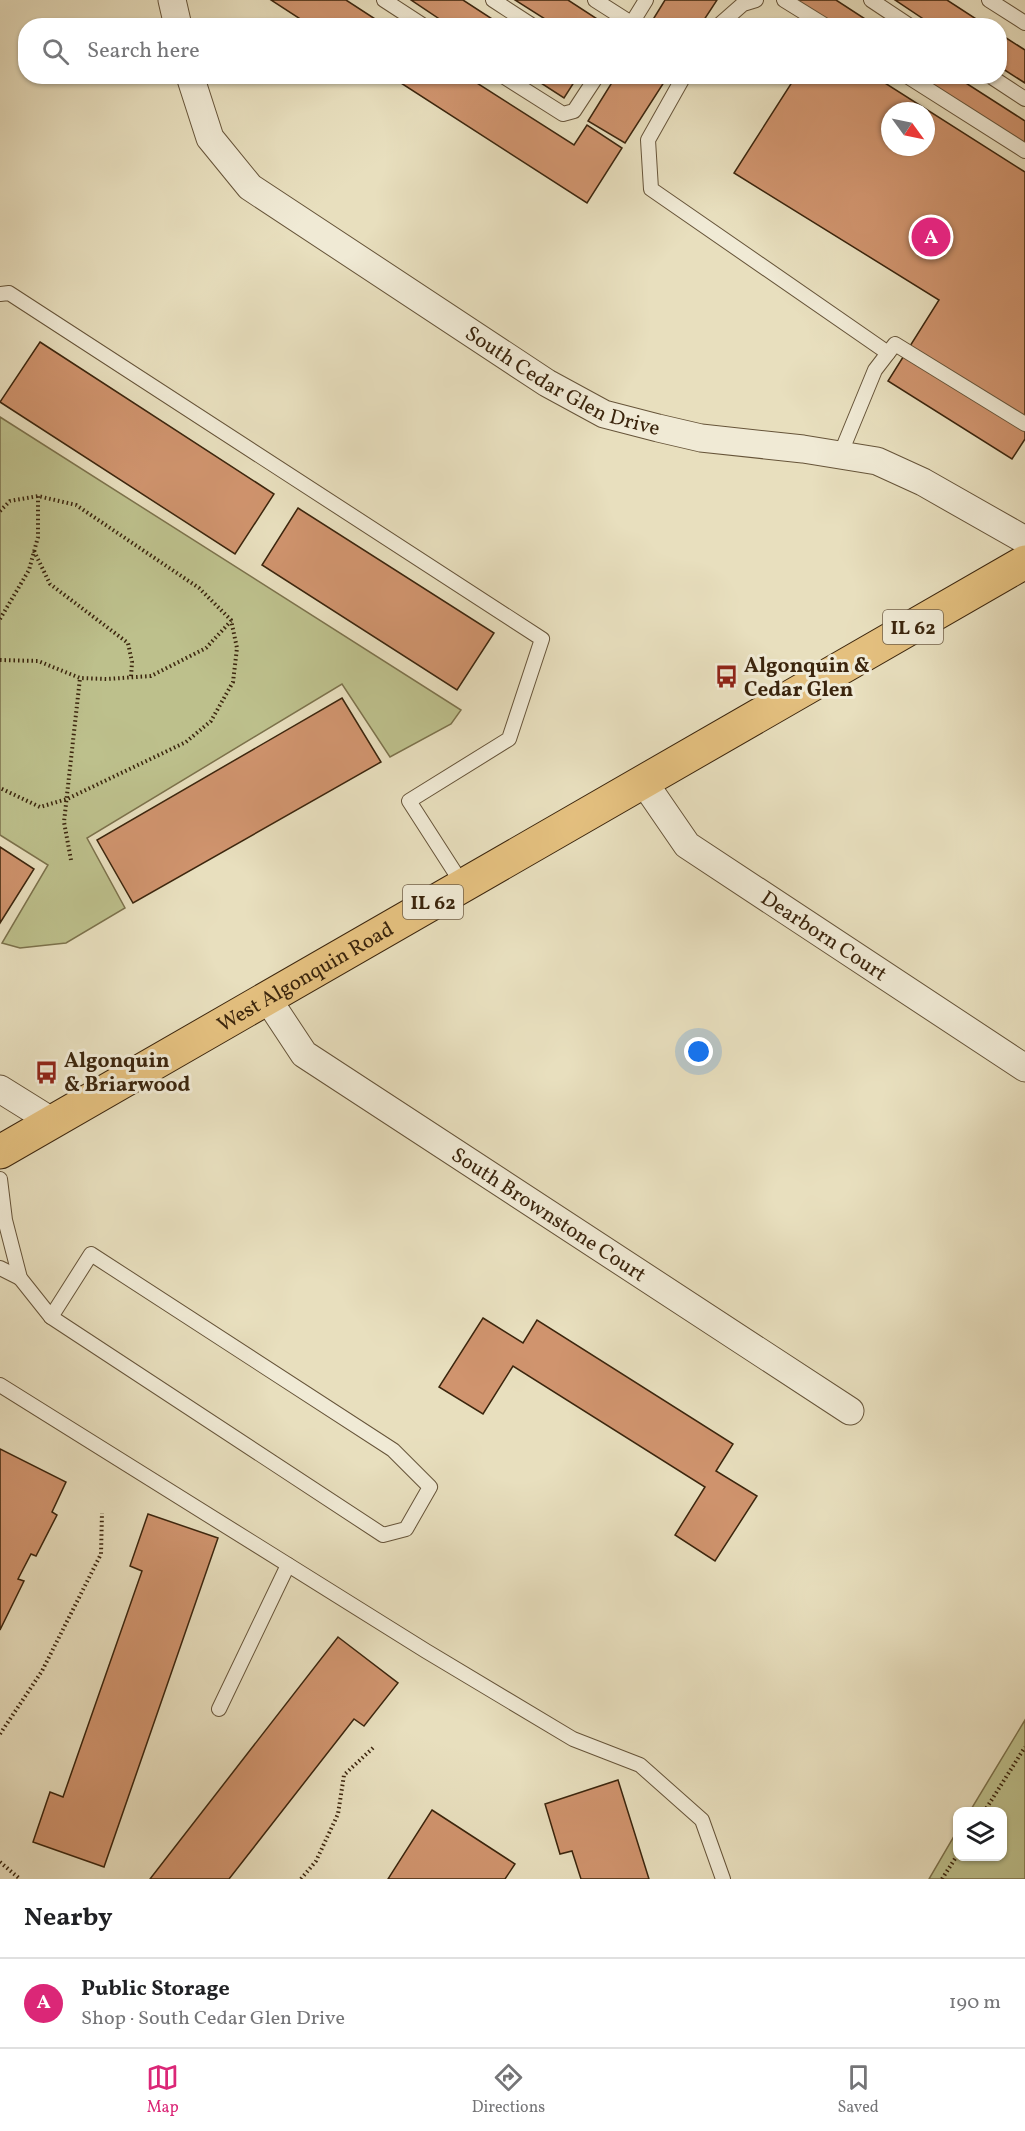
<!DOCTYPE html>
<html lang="en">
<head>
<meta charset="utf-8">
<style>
	:root { --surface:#fff; --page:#f2f2f2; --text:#202124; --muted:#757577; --line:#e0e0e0; --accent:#db2777 }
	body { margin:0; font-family:Vollkorn,serif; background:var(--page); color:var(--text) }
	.controls { position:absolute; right:18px; bottom:18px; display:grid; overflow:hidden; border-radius:12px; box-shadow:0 2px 4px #0004 }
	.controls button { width:54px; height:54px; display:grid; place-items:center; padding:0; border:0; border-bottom:2px solid var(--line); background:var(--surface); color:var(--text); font:30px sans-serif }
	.compass { position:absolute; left:881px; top:102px; width:54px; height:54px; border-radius:50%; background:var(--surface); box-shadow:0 2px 4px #0004; rotate:123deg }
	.you { position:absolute; left:699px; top:1052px; width:21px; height:21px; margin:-15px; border:4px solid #fff; border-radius:50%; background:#1a73e8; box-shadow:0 0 0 9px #1a73e833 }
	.badge { display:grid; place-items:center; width:39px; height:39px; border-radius:50%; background:var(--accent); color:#fff; font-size:20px; font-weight:700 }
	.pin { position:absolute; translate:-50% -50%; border:3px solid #fff; box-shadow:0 2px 6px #0006 }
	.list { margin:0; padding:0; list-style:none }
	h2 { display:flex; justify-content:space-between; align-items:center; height:78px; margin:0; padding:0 24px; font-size:26px }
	h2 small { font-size:20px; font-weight:400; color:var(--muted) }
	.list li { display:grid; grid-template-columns:39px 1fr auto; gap:18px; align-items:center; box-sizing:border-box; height:90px; padding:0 24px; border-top:2px solid var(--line) }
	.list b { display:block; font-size:22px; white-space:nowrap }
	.list p { margin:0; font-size:20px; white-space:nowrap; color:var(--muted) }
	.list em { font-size:20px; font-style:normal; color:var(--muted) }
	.icon { flex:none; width:33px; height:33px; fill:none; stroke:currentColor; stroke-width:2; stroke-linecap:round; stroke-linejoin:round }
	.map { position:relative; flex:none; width:1025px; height:1879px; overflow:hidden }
	.search { position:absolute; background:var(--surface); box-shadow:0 2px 4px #0004; left:18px; right:18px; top:18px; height:66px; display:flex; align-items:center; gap:15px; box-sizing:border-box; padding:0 21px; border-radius:24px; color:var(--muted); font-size:22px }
	.sheet { height:168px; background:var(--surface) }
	nav { display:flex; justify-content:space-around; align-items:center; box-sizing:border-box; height:84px; border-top:2px solid var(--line); background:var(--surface); font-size:16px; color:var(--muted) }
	nav a { display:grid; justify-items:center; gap:3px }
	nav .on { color:var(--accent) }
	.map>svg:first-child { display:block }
	.green { fill:#bdc08c; stroke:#7c724c; stroke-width:1.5 }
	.building { fill:#d0946e; stroke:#3b250d; stroke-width:1.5; fill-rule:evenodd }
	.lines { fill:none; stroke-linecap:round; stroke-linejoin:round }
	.lane-casing { stroke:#665439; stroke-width:16 }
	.street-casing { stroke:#665439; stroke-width:29 }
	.primary-casing { stroke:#3b250d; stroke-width:35 }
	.path { stroke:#3b250d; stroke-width:4; stroke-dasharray:1.5 3; stroke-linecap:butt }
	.lane { stroke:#f0ead5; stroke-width:14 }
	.street { stroke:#f0ead5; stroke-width:27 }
	.primary { stroke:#e4c07f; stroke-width:33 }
	.labels { text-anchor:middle; stroke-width:6; stroke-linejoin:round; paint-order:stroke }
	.shield { fill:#f0ead5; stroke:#716049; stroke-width:1.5 }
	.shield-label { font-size:20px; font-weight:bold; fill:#3b250d }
	.street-label { font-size:21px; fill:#3b250d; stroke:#f0ead5 }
	.poi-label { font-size:21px; font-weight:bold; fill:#3b250d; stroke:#f0ead5; text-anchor:start }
</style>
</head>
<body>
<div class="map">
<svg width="1025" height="1879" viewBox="0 0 1025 1879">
	<rect width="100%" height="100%" fill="#e8dfbe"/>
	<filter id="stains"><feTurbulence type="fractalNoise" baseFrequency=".00333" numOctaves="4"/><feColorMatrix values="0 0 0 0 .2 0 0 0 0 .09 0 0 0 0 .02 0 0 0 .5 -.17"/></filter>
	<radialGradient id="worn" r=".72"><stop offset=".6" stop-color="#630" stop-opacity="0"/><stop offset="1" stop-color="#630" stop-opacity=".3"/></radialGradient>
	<g class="green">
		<path d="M0,417L461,710L451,724L390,757L342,684L87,838L125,908L66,943L20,948L2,943L48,865L0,835Z"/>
		<path d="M1025,1720V1879H929L957,1831L958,1856H1002V1812L970,1811Z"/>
	</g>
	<g class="building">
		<path d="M271,0H346L386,26H311Z"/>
		<path d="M411,0H463L503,26H450Z"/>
		<path d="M515,0H568L608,26H556Z"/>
		<path d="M665,0H717L700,26H649Z"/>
		<path d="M795,0H836L876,26H835Z"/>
		<path d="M895,0H947L987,26H934Z"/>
		<path d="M1000,34L1025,50V83L1000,67Z"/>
		<path d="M390,76H466L574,145L587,125L622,148L587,203Z"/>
		<path d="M530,76H578L564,98Z"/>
		<path d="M616,76H668L625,143L588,121Z"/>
		<path d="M796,76H874L1025,172V439L1012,459L888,381L939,300L734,173ZM890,111H926V147H890Z"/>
		<path d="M915,76H955L1025,121V146Z"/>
		<path d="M40,342L274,494L235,554L0,402Z"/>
		<path d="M298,508L494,633L457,690L262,565Z"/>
		<path d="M342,698L381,762L133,903L97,840Z"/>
		<path d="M0,847L34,869L0,923Z"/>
		<path d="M483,1318L523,1343L537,1320L733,1444L716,1471L757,1496L715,1561L675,1535L705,1487L513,1366L483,1414L439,1387Z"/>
		<path d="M0,1449L66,1482L52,1512L57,1515L36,1556L31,1554L18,1579L24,1581L0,1630Z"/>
		<path d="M148,1514L218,1538L104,1867L33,1842L50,1792L63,1797L142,1571L130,1566Z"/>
		<path d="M338,1637L398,1683L364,1726L354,1719L229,1879H150Z"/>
		<path d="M618,1780L649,1879H581L572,1851L560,1854L545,1804Z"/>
		<path d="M432,1810L515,1864L505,1879H388Z"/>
	</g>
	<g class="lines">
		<defs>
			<g id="lane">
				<path d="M384,0L424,26"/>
				<path d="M493,0L533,26"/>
				<path d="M595,0L631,23"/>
				<path d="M784,0L826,26"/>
				<path d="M871,0L910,26"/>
				<path d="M989,0L1025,23"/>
				<path d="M630,26L646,0"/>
				<path d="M718,26L743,4L756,0"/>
				<path d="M503,76L563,114L574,111L597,76"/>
				<path d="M684,76L648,140L651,189L888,353"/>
				<path d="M907,76L1025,151"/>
				<path d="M990,76L1025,99"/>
				<path d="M0,294L9,293L542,639L509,739L409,801L463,885"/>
				<path d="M840,455L875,370L895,344L1025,424"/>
				<path d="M0,1179L5,1220L20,1278L51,1317"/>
				<path d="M91,1254L393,1450L430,1487L406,1529L383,1535L51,1317Z"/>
				<path d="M0,1268L20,1278"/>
				<path d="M0,1385L426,1651L573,1739L640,1765L702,1820L723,1879"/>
				<path d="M219,1709L288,1565"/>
			</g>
			<g id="street">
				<path d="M172,0L178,26"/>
				<path id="s1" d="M190,76L210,138L250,187L547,383L604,414L658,428L701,438L803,449L877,461L923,482L1025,540"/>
				<path id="s2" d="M643,781L687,845L1025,1068"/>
				<path id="s3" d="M267,998L304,1054L850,1411"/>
				<path d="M0,1089L53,1122"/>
			</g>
			<g id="primary">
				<path id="s4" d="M0,1152L1025,562"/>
			</g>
		</defs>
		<use href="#lane" class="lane-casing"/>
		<use href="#street" class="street-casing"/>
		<use href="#primary" class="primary-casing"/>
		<g class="path">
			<path d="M0,511L10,501L38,496L76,505L199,588L231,620L237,648L233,682L211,721L186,742L67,799L40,807L0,788"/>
			<path d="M34,551L50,584L128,643L132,662L131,677"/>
			<path d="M0,619L29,570L38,537V496"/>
			<path d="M0,660L38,661L80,678L107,679L151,676L206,648L231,621"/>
			<path d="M71,860L64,822L80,678"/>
			<path d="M0,1734L42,1671L101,1554L102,1513"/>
			<path d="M984,1812L1025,1747"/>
			<path d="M0,1862L20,1879"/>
			<path d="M301,1879L316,1861L338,1814L344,1775L375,1746"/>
			<path d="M942,1879L958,1854"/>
		</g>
		<use href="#lane" class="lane"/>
		<use href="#street" class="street"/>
		<use href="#primary" class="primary"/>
	</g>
	<defs>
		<symbol id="bus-bare" viewBox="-9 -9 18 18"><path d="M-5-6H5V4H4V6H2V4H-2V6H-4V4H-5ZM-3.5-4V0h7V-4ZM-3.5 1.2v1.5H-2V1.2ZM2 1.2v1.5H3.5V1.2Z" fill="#8f2418" stroke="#f0ead5" stroke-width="2.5" paint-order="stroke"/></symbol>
	</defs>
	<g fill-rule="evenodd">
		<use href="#bus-bare" x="710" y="660" width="33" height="33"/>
		<use href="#bus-bare" x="30" y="1056" width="33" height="33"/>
	</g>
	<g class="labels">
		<g class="shield">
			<rect x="883" y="610" width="60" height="34" rx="4.5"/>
			<rect x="403" y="885" width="60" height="34" rx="4.5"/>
		</g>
		<g class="shield-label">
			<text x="913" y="634">IL 62</text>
			<text x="433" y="909">IL 62</text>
		</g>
		<g class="street-label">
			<text dy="7" stroke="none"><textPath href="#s1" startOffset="498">South Cedar Glen Drive</textPath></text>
			<text dy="7" stroke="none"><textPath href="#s2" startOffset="242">Dearborn Court</textPath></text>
			<text dy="7" stroke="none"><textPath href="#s4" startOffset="352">West Algonquin Road</textPath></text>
			<text dy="7" stroke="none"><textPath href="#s3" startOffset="360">South Brownstone Court</textPath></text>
		</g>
		<g class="poi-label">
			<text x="744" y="672">Algonquin &amp;<tspan x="744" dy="24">Cedar Glen</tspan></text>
			<text x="64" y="1067">Algonquin<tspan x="64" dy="24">&amp; Briarwood</tspan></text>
		</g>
	</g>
	<rect width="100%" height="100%" filter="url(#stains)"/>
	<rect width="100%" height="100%" fill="url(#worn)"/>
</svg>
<div class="controls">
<button><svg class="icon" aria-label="layers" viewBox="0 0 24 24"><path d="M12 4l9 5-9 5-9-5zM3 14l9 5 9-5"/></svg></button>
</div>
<svg class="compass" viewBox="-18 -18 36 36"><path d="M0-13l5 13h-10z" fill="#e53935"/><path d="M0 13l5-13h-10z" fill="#757577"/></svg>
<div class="you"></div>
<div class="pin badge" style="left:931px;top:237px">A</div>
<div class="search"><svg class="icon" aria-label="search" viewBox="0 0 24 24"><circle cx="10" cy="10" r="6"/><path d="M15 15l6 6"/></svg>Search here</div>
</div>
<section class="sheet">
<h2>Nearby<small></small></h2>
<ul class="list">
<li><span class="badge">A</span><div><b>Public Storage</b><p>Shop · South Cedar Glen Drive</p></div><em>190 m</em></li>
</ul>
</section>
<nav>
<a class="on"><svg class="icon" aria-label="map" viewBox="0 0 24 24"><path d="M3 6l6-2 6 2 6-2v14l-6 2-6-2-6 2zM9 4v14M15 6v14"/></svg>Map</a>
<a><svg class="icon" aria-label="directions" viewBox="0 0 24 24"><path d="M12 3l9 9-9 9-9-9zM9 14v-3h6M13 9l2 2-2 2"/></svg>Directions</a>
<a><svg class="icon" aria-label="saved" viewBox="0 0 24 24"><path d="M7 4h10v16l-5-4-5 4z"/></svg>Saved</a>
</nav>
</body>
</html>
